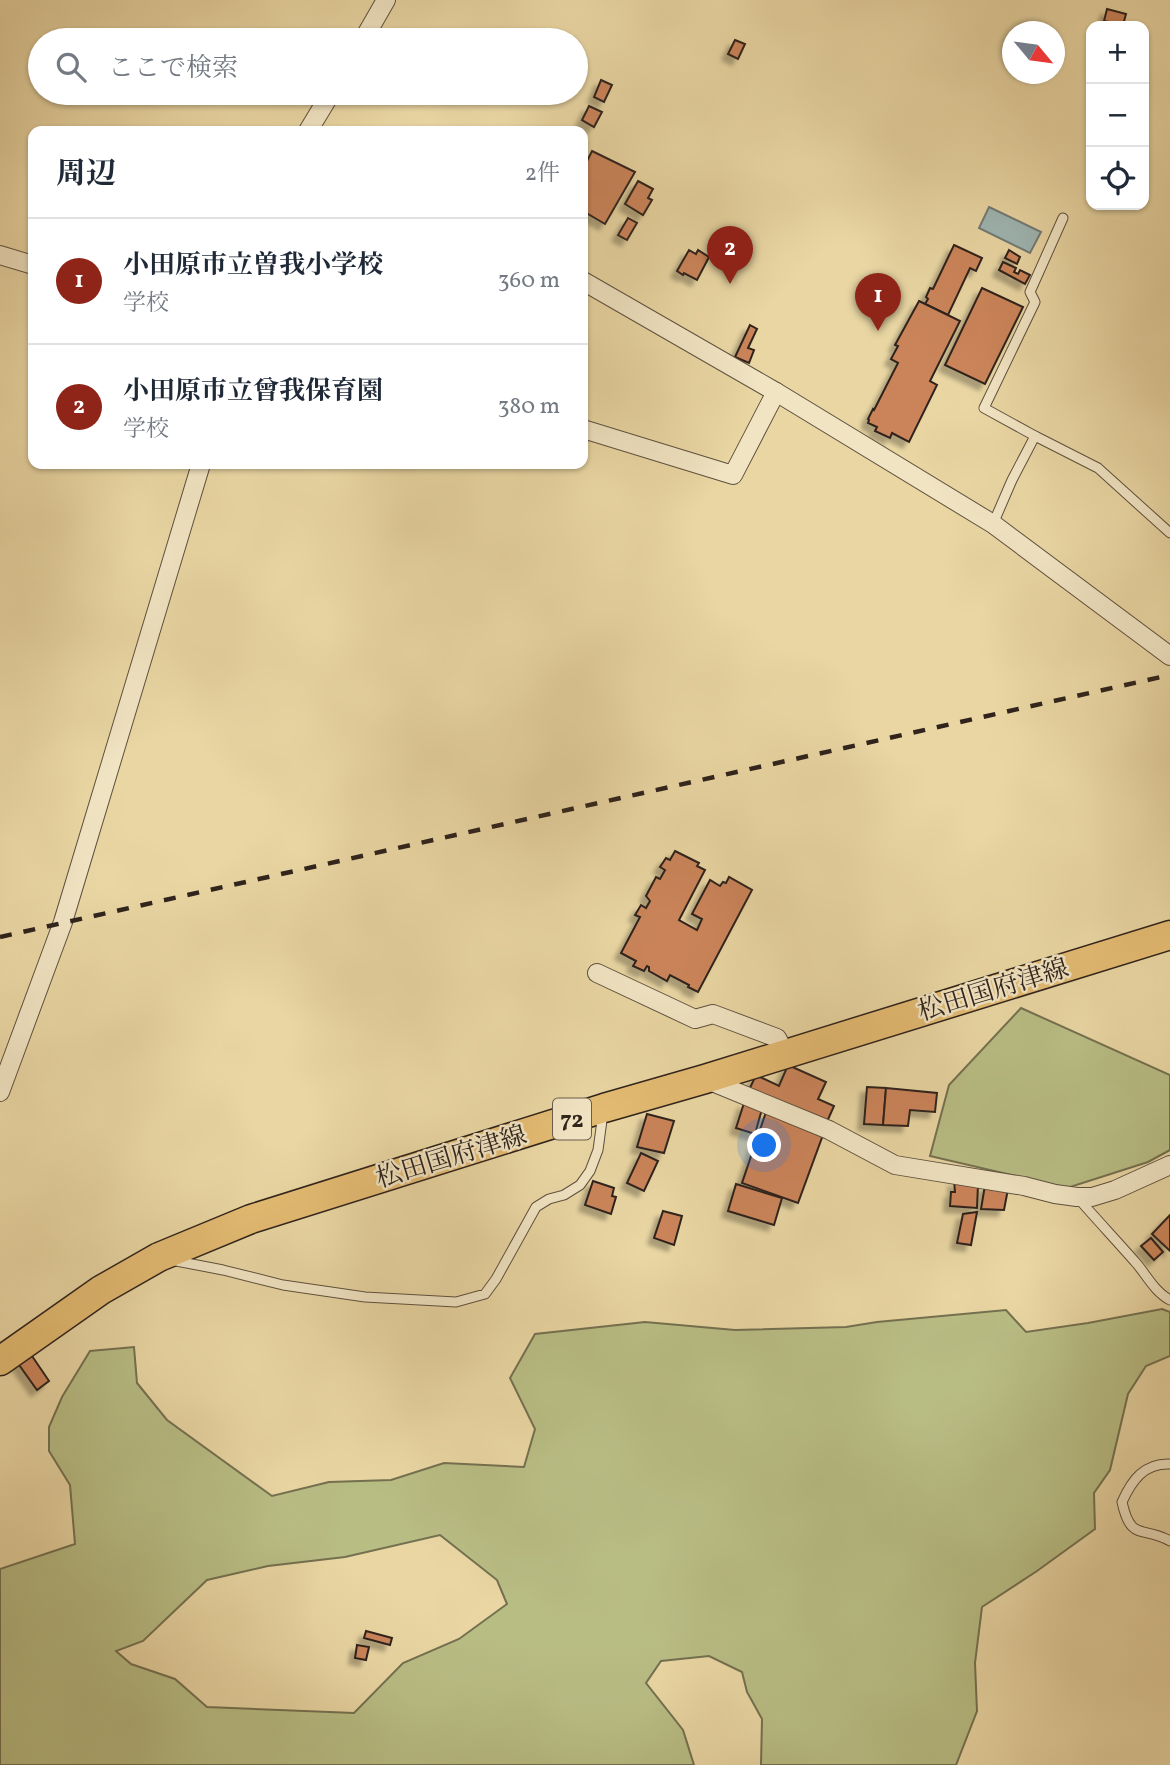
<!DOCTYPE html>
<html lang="ja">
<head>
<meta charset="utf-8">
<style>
	:root { --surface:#fff; --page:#f6f6f7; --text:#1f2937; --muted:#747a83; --line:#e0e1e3; --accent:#8f2418 }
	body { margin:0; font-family:Vollkorn,"Noto Serif JP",serif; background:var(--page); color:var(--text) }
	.controls { position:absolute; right:21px; top:21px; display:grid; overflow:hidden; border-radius:14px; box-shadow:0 2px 5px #0004 }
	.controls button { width:63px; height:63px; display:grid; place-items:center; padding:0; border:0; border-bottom:2px solid var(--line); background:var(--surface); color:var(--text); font:35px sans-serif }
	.compass { position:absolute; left:1002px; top:21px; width:63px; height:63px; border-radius:50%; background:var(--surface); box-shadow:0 2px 5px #0004; rotate:119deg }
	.you { position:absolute; left:765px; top:1146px; width:24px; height:24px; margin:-18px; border:5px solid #fff; border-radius:50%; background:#1a73e8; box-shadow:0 0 0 10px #1a73e833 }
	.badge { display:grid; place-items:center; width:46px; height:46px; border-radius:50%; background:var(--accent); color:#fff; font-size:23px; font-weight:700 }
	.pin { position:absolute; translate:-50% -58px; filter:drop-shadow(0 2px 4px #0008) }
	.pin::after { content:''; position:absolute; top:37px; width:24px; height:21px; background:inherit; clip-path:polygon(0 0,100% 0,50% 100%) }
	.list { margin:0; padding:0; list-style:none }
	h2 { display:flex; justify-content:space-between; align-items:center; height:91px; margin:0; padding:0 28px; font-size:30px }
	h2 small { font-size:23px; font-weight:400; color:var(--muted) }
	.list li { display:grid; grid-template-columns:46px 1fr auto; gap:21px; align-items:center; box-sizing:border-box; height:126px; padding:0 28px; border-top:2px solid var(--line) }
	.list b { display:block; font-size:26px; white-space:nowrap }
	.list p { margin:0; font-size:23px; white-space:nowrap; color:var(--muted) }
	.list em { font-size:23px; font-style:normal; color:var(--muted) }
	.icon { flex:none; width:38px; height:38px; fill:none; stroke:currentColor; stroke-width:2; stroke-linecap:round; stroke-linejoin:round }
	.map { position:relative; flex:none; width:1170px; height:1765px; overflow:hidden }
	.search { position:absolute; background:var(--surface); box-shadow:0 2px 5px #0004; left:28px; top:28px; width:560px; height:77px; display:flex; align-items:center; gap:18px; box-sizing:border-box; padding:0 24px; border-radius:38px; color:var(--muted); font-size:26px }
	.panel { position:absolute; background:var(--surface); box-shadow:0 2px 5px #0004; left:28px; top:126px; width:560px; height:343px; border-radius:14px }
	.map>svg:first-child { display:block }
	.green { fill:#b8bd84; stroke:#747050; stroke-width:2; fill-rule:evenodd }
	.water { fill:#9eb6b3; stroke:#727b77; stroke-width:2 }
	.building { fill:#cb845a; stroke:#2f231c; stroke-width:2; filter:url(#shadow) }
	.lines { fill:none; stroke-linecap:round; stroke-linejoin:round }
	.lane-casing { stroke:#5e503e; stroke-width:11 }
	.street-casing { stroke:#5e503e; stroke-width:20 }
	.primary-casing { stroke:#2f231c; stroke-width:31 }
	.lane { stroke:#f1e4c3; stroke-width:9 }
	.street { stroke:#f1e4c3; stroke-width:18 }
	.primary { stroke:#e4bb72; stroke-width:28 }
	.rail { stroke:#2f231c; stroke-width:4.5; stroke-dasharray:12 12; stroke-linecap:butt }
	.labels { text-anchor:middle; stroke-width:5; stroke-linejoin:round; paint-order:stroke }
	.shield { fill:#f1e4c3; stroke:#695d4e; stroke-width:2 }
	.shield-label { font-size:24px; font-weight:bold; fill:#2f231c }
	.street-label { font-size:26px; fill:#2f231c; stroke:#f1e4c3 }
</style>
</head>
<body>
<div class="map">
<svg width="1170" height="1765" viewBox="0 0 1170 1765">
	<defs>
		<filter id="shadow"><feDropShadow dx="-6" dy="6" stdDeviation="2" flood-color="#0004"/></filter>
	</defs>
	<rect width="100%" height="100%" fill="#e9d6a3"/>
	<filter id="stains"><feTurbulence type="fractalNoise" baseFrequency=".00286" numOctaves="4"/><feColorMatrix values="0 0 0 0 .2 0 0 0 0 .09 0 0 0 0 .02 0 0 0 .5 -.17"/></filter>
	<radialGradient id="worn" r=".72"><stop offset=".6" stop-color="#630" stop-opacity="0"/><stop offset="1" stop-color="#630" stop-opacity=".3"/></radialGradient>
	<g class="green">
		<path d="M1021,1008L1170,1075V1150L1148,1162L1067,1188L930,1156L949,1085Z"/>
		<path d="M1162,1309L1170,1312V1356L1146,1366L1128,1394L1110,1470L1094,1493L1095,1529L1037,1571L982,1607L975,1663L977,1711L956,1765H761L762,1719L747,1692L742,1672L709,1656L661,1661L646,1683L683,1730L694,1765H0V1569L75,1544L70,1485L49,1451V1427L62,1397L90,1351L134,1347L137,1383L167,1420L272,1496L329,1482L391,1480L444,1463L524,1467L535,1429L510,1378L535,1334L645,1322L735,1330L846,1327L877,1322L1006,1310L1026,1332L1088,1323ZM440,1535L497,1580L507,1604L459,1639L403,1663L354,1713L207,1707L175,1679L131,1664L116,1651L143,1641L207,1580L268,1566L345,1557Z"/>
	</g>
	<path class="water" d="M989,207L1041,232L1030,253L979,228Z"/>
	<g class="building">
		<path d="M1107,9L1126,14L1123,25L1104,21Z"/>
		<path d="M735,40L745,44L738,59L728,54Z"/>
		<path d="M601,80L612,85L604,102L594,97Z"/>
		<path d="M589,106L602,112L594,127L582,120Z"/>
		<path d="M592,151L635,172L605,224L583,211V187L585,183L583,182V169Z"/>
		<path d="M638,181L653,189L648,198L652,200L643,215L625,204Z"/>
		<path d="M628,218L637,223L627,240L618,235Z"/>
		<path d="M954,245L982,258L976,271L970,268L948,315L925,304L928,299L926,297L930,288L933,289Z"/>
		<path d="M689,250L696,254L698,250L709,257L697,280L684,273L683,275L677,271Z"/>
		<path d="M1009,250L1020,257L1017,264L1005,258Z"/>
		<path d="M1003,262L1016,268L1014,272L1018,274L1020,270L1030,275L1025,284L999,270Z"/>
		<path d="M982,288L1023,307L985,384L945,365Z"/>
		<path d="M919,301L960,321L930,381L937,385L909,442L892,433L890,438L875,431L877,427L868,423L869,420L868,419L873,409L874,410L898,363L891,359L898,346L895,345Z"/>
		<path d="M750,325L757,329L748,348L754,350L749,363L735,357Z"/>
		<path d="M675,851L699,863L697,866L705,870L679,920L697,930L702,919L692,914L710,880L720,886L723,882L726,883L729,877L752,890L698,992L688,987L689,985L670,975L667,981L649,971V967L647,966L644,971L633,966L636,961L621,953L640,917L635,915L641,905L646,908L650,901L646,896L656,877L660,879L665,870L660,867L666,858L670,860Z"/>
		<path d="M788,1065L826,1082L818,1099L834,1106L826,1124L749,1090L756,1075L779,1086Z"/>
		<path d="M867,1087L886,1088L883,1125L864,1124Z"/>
		<path d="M886,1088L937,1093L935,1112L910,1110L908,1126L883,1125Z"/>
		<path d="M744,1103L762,1109L755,1134L736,1128Z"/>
		<path d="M766,1112L824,1132L798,1203L742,1183Z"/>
		<path d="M647,1114L674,1121L664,1153L637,1147Z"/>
		<path d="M641,1153L658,1161L644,1191L627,1183Z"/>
		<path d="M593,1181L614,1188L612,1196L616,1197L611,1214L585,1205Z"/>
		<path d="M954,1181L978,1185L977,1208L950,1206L951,1192H955Z"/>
		<path d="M736,1184L782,1198L774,1225L728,1211Z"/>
		<path d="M985,1185L1008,1189L1004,1210L981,1209Z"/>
		<path d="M663,1211L682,1216L674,1245L654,1238Z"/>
		<path d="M977,1212L971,1245L957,1243L963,1214Z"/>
		<path d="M1170,1215V1251L1152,1234Z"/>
		<path d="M1151,1238L1163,1252L1154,1260L1141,1246Z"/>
		<path d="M30,1353L49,1381L37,1390L17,1362Z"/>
		<path d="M366,1631L392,1638L390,1645L364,1638Z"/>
		<path d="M357,1645L369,1647L366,1660L355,1658Z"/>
	</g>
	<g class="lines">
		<defs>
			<g id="lane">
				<path d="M1063,218L1030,292L1035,302L984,408L1035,436L1098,468L1170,533"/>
				<path d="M993,524L1012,480L1035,436"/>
				<path d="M1078,1198C1097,1220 1117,1241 1137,1264C1147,1276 1155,1292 1170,1300"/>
				<path d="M171,1260L223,1270L283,1285L365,1297L456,1302L485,1294L496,1279L536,1207L549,1199L564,1195L580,1185L590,1171L598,1150L603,1113"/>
				<path d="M1170,1464C1144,1463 1132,1480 1122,1502C1131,1543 1143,1525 1170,1541"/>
			</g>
			<g id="street">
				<path d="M363,40L386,0"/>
				<path d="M308,131L331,93"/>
				<path d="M0,255L33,265"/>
				<path d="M583,281L776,392L993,524L1170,656"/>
				<path d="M583,429L733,475L776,392"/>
				<path d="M597,973L695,1019L713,1014L777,1038L785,1053"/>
				<path d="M705,1079L829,1130L895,1165L1024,1186L1055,1194L1077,1197H1092L1115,1190L1170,1165"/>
				<path d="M0,1092L63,922L201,464"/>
			</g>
			<path id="primary" d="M0,1361L101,1290L159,1257L251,1219L604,1108L705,1079L1170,935"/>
		</defs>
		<use href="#lane" class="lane-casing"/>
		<use href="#street" class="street-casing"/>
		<use href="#primary" class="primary-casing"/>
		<use href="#lane" class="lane"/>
		<use href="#street" class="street"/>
		<use href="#primary" class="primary"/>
		<path class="rail" d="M0,937L1170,675"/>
	</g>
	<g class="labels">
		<rect class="shield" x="553" y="1098.5" width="38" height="41" rx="5"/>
		<g class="shield-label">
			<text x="572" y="1127">72</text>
		</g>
		<g class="street-label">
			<text transform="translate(993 989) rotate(-17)" y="9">松田国府津線</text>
			<text transform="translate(451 1156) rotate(-17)" y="9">松田国府津線</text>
		</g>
	</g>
	<rect width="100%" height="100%" filter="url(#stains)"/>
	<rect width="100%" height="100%" fill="url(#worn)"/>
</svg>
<div class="controls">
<button>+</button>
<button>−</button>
<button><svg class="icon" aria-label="locate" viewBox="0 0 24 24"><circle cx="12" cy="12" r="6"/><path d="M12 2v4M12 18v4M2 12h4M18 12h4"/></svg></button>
</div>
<svg class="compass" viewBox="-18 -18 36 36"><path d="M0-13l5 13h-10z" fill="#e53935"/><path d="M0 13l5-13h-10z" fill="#747a83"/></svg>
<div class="you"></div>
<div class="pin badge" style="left:878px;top:331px">1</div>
<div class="pin badge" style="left:730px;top:284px">2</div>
<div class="search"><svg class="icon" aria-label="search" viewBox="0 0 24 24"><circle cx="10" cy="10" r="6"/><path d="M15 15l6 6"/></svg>ここで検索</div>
<section class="panel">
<h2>周辺<small>2件</small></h2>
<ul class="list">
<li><span class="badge">1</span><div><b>小田原市立曽我小学校</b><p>学校</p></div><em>360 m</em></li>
<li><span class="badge">2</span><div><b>小田原市立曾我保育園</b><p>学校</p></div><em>380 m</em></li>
</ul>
</section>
</div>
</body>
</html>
